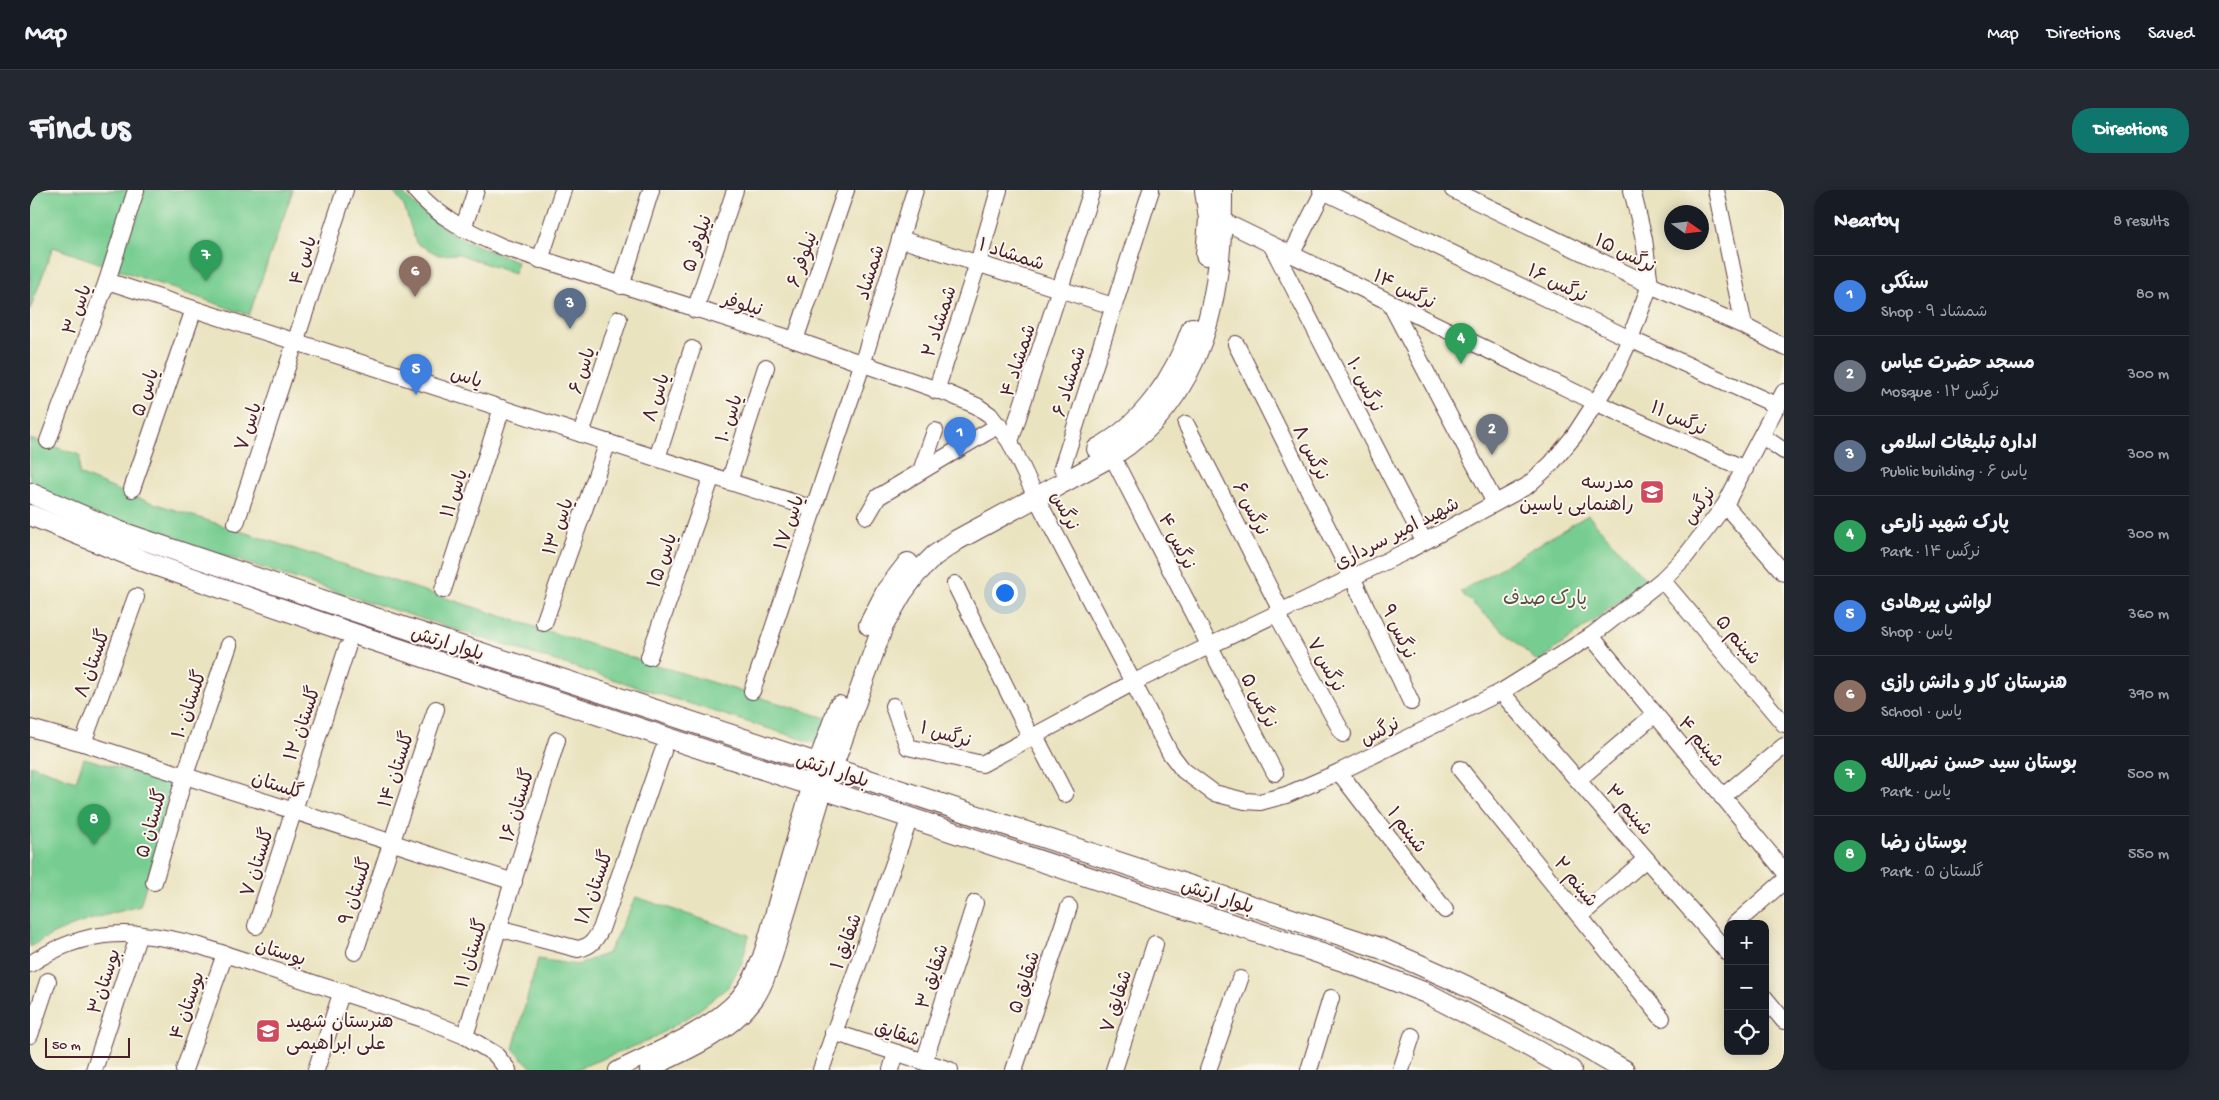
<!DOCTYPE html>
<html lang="en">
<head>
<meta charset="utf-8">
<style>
	:root { --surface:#171b24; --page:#242831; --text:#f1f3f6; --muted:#9ea1a6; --line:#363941; --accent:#0f766e }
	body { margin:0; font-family:"Gochi Hand","Playpen Sans Arabic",sans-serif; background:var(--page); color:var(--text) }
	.controls { position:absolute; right:15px; bottom:15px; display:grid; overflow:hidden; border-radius:10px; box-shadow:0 2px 12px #0003 }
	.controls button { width:45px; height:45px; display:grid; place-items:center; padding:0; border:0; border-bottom:1px solid var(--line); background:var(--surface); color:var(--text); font:25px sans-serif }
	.compass { position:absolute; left:1634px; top:15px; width:45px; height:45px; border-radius:50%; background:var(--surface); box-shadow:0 2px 12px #0003; rotate:104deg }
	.scale { position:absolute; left:15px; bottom:12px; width:85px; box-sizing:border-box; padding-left:5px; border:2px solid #4a1f2b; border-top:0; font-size:14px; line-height:18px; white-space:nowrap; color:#4a1f2b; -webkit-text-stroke:4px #fbf7ec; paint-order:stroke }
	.you { position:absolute; left:974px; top:402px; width:18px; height:18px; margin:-12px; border:4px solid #fff; border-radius:50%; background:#1a73e8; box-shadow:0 0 0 8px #1a73e833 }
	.badge { display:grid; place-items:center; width:32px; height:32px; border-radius:50%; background:var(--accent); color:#fff; font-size:16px; font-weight:700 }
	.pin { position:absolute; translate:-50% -41px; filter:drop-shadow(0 1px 2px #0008) }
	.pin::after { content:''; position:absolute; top:26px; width:18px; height:15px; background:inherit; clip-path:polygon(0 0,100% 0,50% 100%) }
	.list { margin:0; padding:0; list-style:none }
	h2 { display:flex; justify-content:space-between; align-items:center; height:65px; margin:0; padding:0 20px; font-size:21px }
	h2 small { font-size:16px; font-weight:400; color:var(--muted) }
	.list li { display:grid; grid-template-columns:32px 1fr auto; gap:15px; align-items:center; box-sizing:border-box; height:80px; padding:0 20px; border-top:1px solid var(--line) }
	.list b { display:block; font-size:19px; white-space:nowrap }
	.list p { margin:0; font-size:16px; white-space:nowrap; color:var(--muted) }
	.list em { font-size:16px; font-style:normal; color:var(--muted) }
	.icon { flex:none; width:28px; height:28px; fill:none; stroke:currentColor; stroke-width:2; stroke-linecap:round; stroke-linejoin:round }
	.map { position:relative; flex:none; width:1754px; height:880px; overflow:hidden; border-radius:20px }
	header { display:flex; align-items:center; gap:30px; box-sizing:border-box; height:70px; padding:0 25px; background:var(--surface); border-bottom:1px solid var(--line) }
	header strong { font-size:24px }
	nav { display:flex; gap:28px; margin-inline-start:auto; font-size:18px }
	.intro { display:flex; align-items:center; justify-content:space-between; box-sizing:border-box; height:120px; padding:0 30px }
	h1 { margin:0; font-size:35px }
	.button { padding:12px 22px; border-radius:20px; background:var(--accent); color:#fff; font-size:18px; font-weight:700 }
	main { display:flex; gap:30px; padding:0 30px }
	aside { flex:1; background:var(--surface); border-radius:20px; box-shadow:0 2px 12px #0003 }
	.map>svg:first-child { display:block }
	.green { fill:#77cd91; stroke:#60765e }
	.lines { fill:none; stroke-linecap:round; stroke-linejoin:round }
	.minor-casing { stroke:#623c41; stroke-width:18 }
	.major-casing { stroke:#623c41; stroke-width:22 }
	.minor { stroke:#fff; stroke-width:16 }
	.major { stroke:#fff; stroke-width:20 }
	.labels { text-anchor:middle; stroke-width:4; stroke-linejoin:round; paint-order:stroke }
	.street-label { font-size:19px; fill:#4a1f2b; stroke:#fbf7ec }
	.poi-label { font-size:19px; fill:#4a1f2b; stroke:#fbf7ec; text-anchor:end }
	.park-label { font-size:19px; fill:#58534a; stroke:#fbf7ec }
</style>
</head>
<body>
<header>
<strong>Map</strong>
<nav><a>Map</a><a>Directions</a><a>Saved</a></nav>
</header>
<div class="intro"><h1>Find us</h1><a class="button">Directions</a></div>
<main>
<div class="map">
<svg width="1754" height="880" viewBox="0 0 1754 880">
	<rect width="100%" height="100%" fill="#fbf7ec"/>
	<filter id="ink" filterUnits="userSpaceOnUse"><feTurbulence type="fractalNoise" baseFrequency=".02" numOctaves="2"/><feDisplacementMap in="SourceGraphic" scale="10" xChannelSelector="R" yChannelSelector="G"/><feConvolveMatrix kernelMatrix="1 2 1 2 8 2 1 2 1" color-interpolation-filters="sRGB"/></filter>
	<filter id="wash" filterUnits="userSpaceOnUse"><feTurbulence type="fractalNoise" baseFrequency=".0096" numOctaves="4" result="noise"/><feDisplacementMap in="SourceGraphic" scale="20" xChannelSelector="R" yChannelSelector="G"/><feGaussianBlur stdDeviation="1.12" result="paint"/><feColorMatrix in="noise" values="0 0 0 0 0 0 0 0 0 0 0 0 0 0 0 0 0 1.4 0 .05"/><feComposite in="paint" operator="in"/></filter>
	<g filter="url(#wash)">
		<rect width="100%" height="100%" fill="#eae3c0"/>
		<g class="green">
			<path d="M8,0H263L219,125L23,57L0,120V15Z"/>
			<path d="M362,0H370C405,39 439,54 487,71L484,84L429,64L409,65L386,53L374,16Z"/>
			<path d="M0,249L50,265L49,284L99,305L511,439L796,528L787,554L68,326L0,295Z"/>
			<path d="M1558,325L1617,391L1508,472L1430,402Z"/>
			<path d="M54,568L145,594L110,716C72,726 34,735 0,757V575L46,591Z"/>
			<path d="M606,707L719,745L712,773L698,797L665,823L620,850L544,880H504L483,859L508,769L547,775L578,763Z"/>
		</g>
	</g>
	<g filter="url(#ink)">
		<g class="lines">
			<defs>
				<g id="minor">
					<path d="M385,0C407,27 441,43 473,57L765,150L919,204L947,216L960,225L980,252L1006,307L1140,563L1153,580L1184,603L1215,611L1230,612L1256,605L1309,582L1471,502L1561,446L1632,390L1655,367L1695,315L1754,202"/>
					<path d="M1291,0L1600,149L1748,216"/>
					<path d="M1423,0L1620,95L1714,136L1754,157"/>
					<path d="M1686,0L1714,136"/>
					<path d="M1193,31L1567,213L1715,279"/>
					<path d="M433,39L446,0"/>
					<path d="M870,49L1083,116"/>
					<path d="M1242,56L1394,351"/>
					<path d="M1261,65L1294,0"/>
					<path d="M510,70L533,0"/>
					<path d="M77,91L784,319"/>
					<path d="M591,96L621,0"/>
					<path d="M1360,113L1465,313"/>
					<path d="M665,120L705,0"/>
					<path d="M765,150L816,0"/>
					<path d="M1206,154L1322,387L1381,512"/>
					<path d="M906,201L948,73L969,0"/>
					<path d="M1156,234L1251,421"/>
					<path d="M551,244L589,129"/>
					<path d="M1732,246L1754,261"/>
					<path d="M18,251L77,91L106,0"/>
					<path d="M980,252L1062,0"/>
					<path d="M1082,266L1245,583"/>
					<path d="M627,268L662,159"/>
					<path d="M1032,278L1121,0"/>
					<path d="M891,281L905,241"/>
					<path d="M699,292L736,177"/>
					<path d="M102,299L164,119"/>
					<path d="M1695,315L1754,383"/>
					<path d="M837,326L848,307L969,235"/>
					<path d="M206,333L315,0"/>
					<path d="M1632,390L1754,534"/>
					<path d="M925,394L1001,548"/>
					<path d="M413,400L472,218"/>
					<path d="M1246,423L1313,544"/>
					<path d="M514,433L578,252"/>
					<path d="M1561,446L1754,681"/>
					<path d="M619,467L682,286"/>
					<path d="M722,501L832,175L885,0"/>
					<path d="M1471,502L1698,763"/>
					<path d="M863,516L878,557L952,574L1102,493L1377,361L1497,296L1521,274L1544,246L1584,184L1600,149L1620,95L1614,49L1602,0"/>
					<path d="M0,538L53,553L484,692"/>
					<path d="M1005,546L1035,604"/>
					<path d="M53,553L106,407"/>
					<path d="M1430,579L1632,828"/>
					<path d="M1309,582L1415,720"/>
					<path d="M1548,590L1624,525"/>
					<path d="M1692,607L1754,556"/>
					<path d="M124,692L155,585L199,455"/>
					<path d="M1550,726L1616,669"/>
					<path d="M1705,734L1754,691"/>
					<path d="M226,736L317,458"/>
					<path d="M468,738L548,759C562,756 565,750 571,739L633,561"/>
					<path d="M325,762L406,519"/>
					<path d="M0,774C58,736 106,739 170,756L393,829L435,846L465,864L478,880"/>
					<path d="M1735,808L1754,831"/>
					<path d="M803,842L920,880"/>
					<path d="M0,845L18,791"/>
					<path d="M435,846L527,550"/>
					<path d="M894,872L945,713"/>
					<path d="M64,880L109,744"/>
					<path d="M154,880L195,764"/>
					<path d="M286,880L312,801"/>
					<path d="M587,880C624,861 668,845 699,817C732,789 738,739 750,700C760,665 771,629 781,594"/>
					<path d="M618,880C656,862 698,845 724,811C733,800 737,786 742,773L795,598"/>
					<path d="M791,880L877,636"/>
					<path d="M861,880L866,863"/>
					<path d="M984,880L1039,717"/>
					<path d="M1084,880L1125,754"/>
					<path d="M1178,880L1210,789"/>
					<path d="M1279,880L1301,808"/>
					<path d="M1371,880L1382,846"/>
				</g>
				<g id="major">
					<path d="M1175,0L1179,29L1176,65"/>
					<path d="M1067,259C1114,234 1145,187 1162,138"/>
					<path d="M0,303L88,341L327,422L1350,758C1435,793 1515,833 1594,880"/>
					<path d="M0,325L116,372L336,448L1313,771L1396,803L1484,848L1541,880"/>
					<path d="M839,435L857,400L878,373"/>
					<path d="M784,585L809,516"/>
					<path d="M797,592L853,436L872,403L886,384L904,366L927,350L1082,266C1175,207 1193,102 1192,0"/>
				</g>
			</defs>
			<use href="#minor" class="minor-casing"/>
			<use href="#major" class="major-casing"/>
			<use href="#minor" class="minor"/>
			<use href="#major" class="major"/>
		</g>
	</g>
	<defs>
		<symbol id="school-square" viewBox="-11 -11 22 22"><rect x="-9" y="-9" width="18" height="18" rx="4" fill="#d1495b" stroke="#fbf7ec"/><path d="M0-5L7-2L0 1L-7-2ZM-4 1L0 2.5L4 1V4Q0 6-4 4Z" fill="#fff"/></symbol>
	</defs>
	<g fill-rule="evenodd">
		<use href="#school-square" x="1608" y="288" width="28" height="28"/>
		<use href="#school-square" x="224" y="827" width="28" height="28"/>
	</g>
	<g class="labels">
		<g class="street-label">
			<text transform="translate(666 53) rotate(-72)" y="7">نیلوفر ۵</text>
			<text transform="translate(1596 62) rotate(26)" y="7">نرگس ۱۵</text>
			<text transform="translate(982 63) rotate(18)" y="7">شمشاد ۱</text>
			<text transform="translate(771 69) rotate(-71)" y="7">نیلوفر ۶</text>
			<text transform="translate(272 70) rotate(-72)" y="7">یاس ۴</text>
			<text transform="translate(839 82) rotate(-73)" y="7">شمشاد</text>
			<text transform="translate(1528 92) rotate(26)" y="7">نرگس ۱۶</text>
			<text transform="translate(1375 98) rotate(26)" y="7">نرگس ۱۴</text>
			<text transform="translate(713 113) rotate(17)" y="7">نیلوفر</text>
			<text transform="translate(46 119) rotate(-70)" y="7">یاس ۳</text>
			<text transform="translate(908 131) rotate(-72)" y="7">شمشاد ۲</text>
			<text transform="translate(987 170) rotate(-72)" y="7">شمشاد ۴</text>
			<text transform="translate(551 180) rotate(-72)" y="7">یاس ۶</text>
			<text transform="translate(437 186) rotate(18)" y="7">یاس</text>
			<text transform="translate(1038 191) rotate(-73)" y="7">شمشاد ۶</text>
			<text transform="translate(1336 194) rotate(63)" y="7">نرگس ۱۰</text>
			<text transform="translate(114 202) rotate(-71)" y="7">یاس ۵</text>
			<text transform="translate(625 207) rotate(-72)" y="7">یاس ۸</text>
			<text transform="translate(1649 227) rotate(24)" y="7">نرگس ۱۱</text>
			<text transform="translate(698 228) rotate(-72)" y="7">یاس ۱۰</text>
			<text transform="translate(217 236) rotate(-72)" y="7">یاس ۷</text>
			<text transform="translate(1282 262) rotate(64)" y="7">نرگس ۸</text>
			<text transform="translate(423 303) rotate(-72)" y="7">یاس ۱۱</text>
			<text transform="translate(1668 315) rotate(-54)" y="7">نرگس</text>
			<text transform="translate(1222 318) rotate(63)" y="7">نرگس ۶</text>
			<text transform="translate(1036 320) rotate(63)" y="7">نرگس</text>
			<text transform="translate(758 332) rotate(-71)" y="7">یاس ۱۷</text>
			<text transform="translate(527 336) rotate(-71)" y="7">یاس ۱۳</text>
			<text transform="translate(1366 342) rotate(-27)" y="7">شهید امیر سرداری</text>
			<text transform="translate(1148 351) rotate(63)" y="7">نرگس ۴</text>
			<text transform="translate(631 370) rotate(-71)" y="7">یاس ۱۵</text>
			<text transform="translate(1370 441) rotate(65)" y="7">نرگس ۹</text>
			<text transform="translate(1709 449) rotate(50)" y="7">شبنم ۵</text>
			<text transform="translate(418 452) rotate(18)" y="7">بلوار ارتش</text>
			<text transform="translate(61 473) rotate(-70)" y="7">گلستان ۸</text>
			<text transform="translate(1297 474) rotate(61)" y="7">نرگس ۷</text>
			<text transform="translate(1230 510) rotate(63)" y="7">نرگس ۵</text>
			<text transform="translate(158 514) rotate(-71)" y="7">گلستان ۱۰</text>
			<text transform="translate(271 533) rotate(-71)" y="7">گلستان ۱۲</text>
			<text transform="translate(1349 540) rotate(-27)" y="7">نرگس</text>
			<text transform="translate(916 543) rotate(16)" y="7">نرگس ۱</text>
			<text transform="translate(1672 551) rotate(50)" y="7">شبنم ۴</text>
			<text transform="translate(365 579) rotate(-72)" y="7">گلستان ۱۴</text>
			<text transform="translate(803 579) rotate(18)" y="7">بلوار ارتش</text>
			<text transform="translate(248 594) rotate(18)" y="7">گلستان</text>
			<text transform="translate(486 615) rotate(-73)" y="7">گلستان ۱۶</text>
			<text transform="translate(1600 619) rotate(49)" y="7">شبنم ۳</text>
			<text transform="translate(120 633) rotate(-74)" y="7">گلستان ۵</text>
			<text transform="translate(1378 639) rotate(53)" y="7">شبنم ۱</text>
			<text transform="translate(226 672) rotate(-72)" y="7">گلستان ۷</text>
			<text transform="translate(1547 691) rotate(51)" y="7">شبنم ۲</text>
			<text transform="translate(563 697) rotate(-70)" y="7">گلستان ۱۸</text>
			<text transform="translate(324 701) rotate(-72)" y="7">گلستان ۹</text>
			<text transform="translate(1188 705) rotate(18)" y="7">بلوار ارتش</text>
			<text transform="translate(815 751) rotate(-70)" y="7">شقایق ۱</text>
			<text transform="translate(251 761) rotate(17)" y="7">بوستان</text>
			<text transform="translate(440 763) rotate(-73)" y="7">گلستان ۱۱</text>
			<text transform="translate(901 786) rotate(-72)" y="7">شقایق ۳</text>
			<text transform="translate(73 791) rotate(-72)" y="7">بوستان۳</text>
			<text transform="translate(993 792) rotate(-72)" y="7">شقایق ۵</text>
			<text transform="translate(1085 811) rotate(-72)" y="7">شقایق ۷</text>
			<text transform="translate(156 815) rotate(-71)" y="7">بوستان ۴</text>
			<text transform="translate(868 842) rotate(18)" y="7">شقایق</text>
		</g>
		<g class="poi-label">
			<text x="1604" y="298">مدرسه<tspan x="1604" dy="22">راهنمایی یاسین</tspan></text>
			<text x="256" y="837" text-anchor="start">هنرستان شهید<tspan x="256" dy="22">علی ابراهیمی</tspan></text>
		</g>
		<g class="park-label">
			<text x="1515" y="414">پارک صدف</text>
		</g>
	</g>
</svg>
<div class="controls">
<button>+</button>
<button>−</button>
<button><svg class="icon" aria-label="locate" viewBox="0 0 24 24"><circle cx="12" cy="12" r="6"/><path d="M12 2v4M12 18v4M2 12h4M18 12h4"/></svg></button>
</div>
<svg class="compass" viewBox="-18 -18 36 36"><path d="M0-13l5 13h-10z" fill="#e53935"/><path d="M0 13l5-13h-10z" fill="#9ea1a6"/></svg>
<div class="scale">50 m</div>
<div class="you"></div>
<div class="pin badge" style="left:930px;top:268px;background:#3f7fe0">1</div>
<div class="pin badge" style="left:1462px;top:265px;background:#6b7280">2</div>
<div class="pin badge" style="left:540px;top:139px;background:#5c6f8a">3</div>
<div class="pin badge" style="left:1431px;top:174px;background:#2e9e5b">4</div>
<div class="pin badge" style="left:386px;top:205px;background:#3f7fe0">5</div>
<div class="pin badge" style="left:385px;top:107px;background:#8d6e63">6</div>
<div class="pin badge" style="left:176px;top:91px;background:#2e9e5b">7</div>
<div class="pin badge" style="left:64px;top:655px;background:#2e9e5b">8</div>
</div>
<aside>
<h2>Nearby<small>8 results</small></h2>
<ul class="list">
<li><span class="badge" style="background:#3f7fe0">1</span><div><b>سنگکی</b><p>Shop · شمشاد ۹</p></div><em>80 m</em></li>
<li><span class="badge" style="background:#6b7280">2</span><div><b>مسجد حضرت عباس</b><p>Mosque · نرگس ۱۲</p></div><em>300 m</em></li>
<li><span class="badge" style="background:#5c6f8a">3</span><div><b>اداره تبلیغات اسلامی</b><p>Public building · یاس ۶</p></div><em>300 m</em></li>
<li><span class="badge" style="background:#2e9e5b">4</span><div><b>پارک شهید زارعی</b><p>Park · نرگس ۱۴</p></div><em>300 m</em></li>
<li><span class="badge" style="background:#3f7fe0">5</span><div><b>لواشی پیرهادی</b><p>Shop · یاس</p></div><em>360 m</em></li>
<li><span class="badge" style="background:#8d6e63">6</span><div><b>هنرستان کار و دانش رازی</b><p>School · یاس</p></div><em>390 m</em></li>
<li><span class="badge" style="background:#2e9e5b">7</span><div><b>بوستان سید حسن نصرالله</b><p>Park · یاس</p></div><em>500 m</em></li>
<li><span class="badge" style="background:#2e9e5b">8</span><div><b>بوستان رضا</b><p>Park · گلستان ۵</p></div><em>550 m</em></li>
</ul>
</aside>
</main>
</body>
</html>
